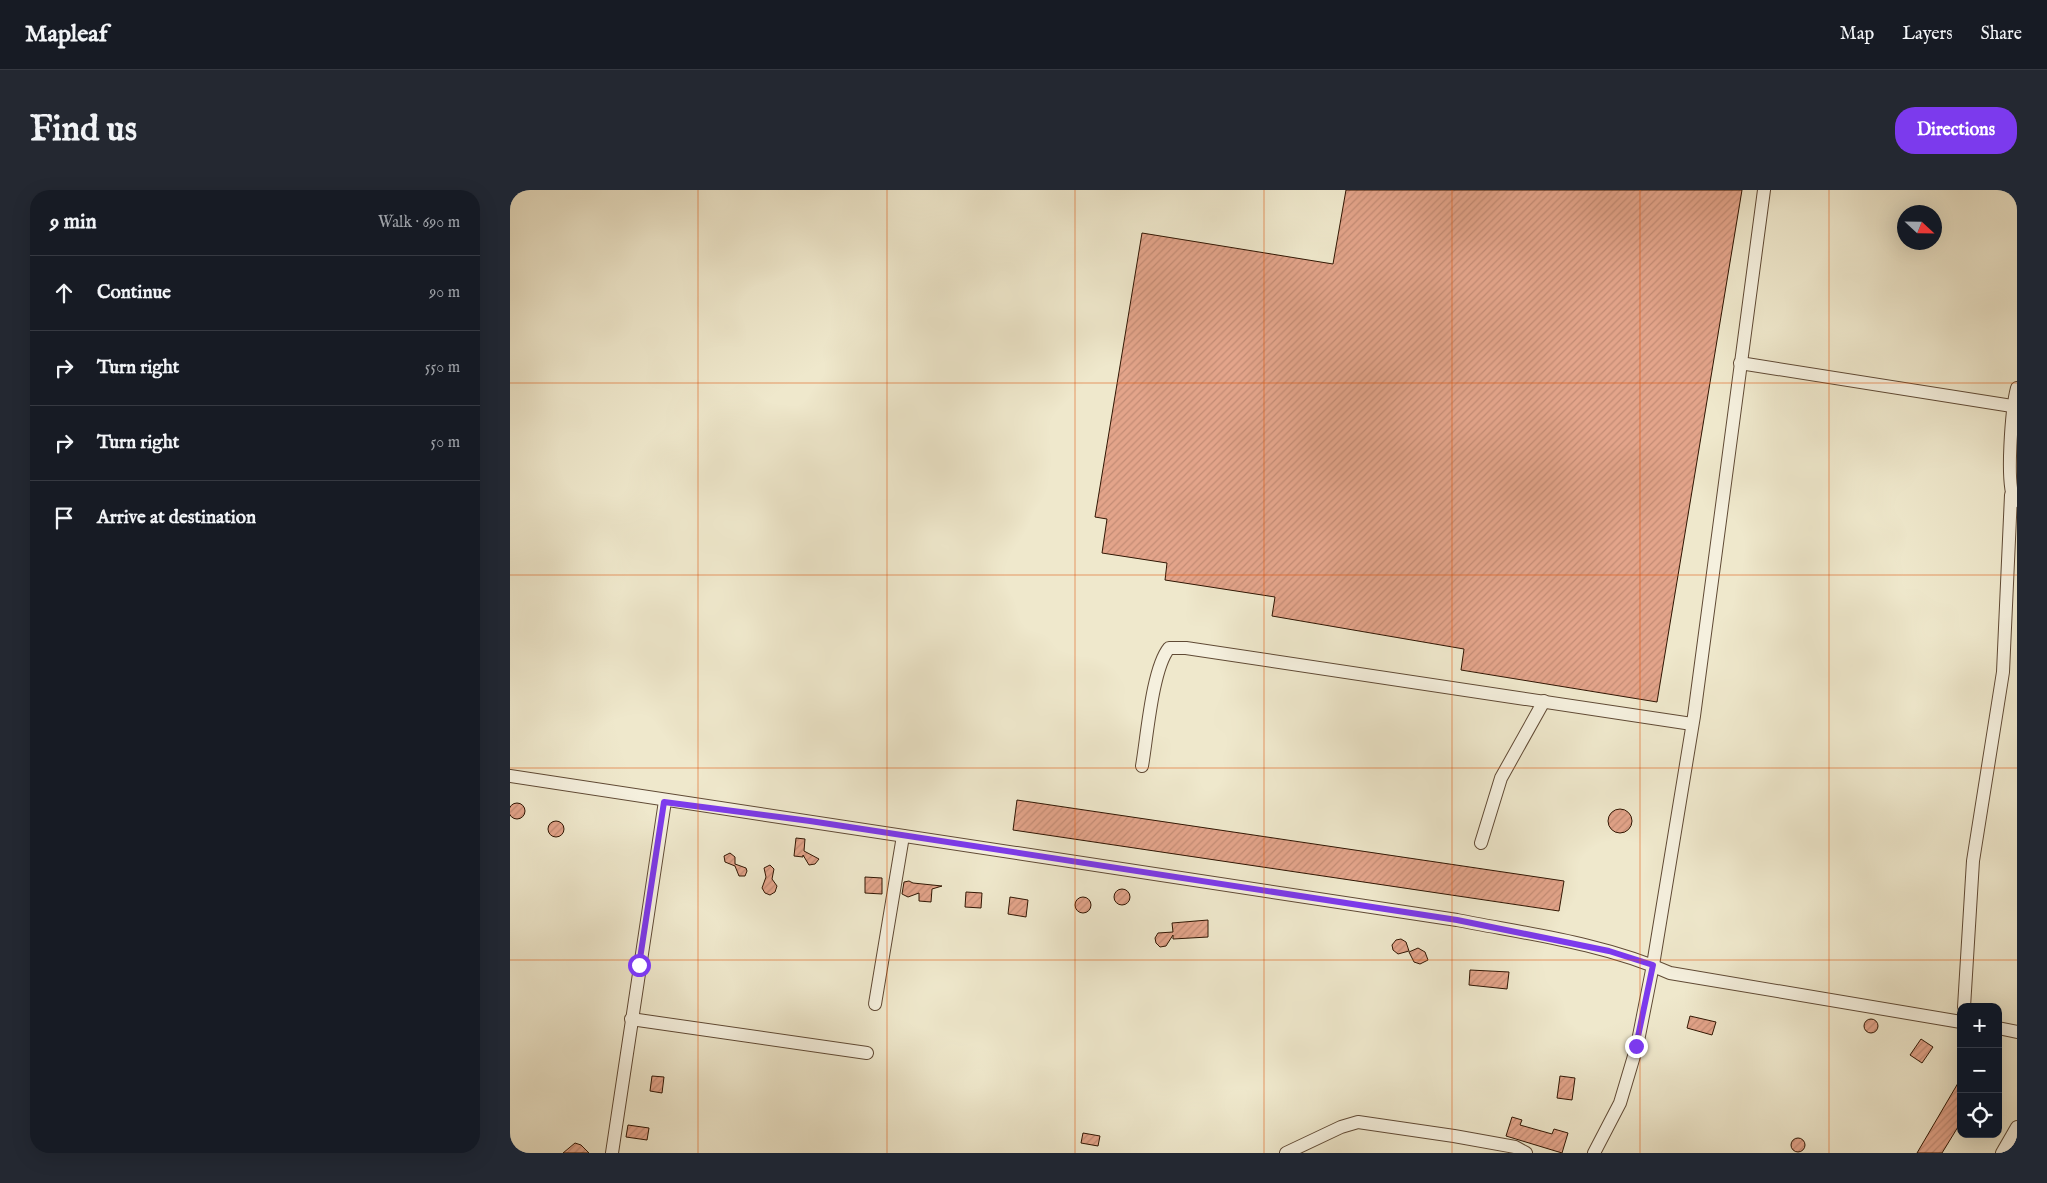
<!DOCTYPE html>
<html lang="en">
<head>
<meta charset="utf-8">
<style>
	:root { --surface:#171b24; --page:#242831; --text:#f1f3f6; --muted:#9ea1a6; --line:#363941; --accent:#7c3aed }
	body { margin:0; font-family:"IM FELL English",serif; background:var(--page); color:var(--text) }
	.controls { position:absolute; right:15px; bottom:15px; display:grid; overflow:hidden; border-radius:10px; box-shadow:0 5px 20px #0002 }
	.controls button { width:45px; height:45px; display:grid; place-items:center; padding:0; border:0; border-bottom:1px solid var(--line); background:var(--surface); color:var(--text); font:25px sans-serif }
	.compass { position:absolute; left:1387px; top:15px; width:45px; height:45px; border-radius:50%; background:var(--surface); box-shadow:0 5px 20px #0002; rotate:112deg }
	.stop { position:absolute; width:15px; height:15px; margin:-11px; border:4px solid #7c3aed; border-radius:50%; background:#fff }
	.stop.end { background:#7c3aed; border-color:#fff; box-shadow:0 1px 5px #0008 }
	.list { margin:0; padding:0; list-style:none }
	h2 { display:flex; justify-content:space-between; align-items:center; height:65px; margin:0; padding:0 20px; font-size:21px }
	h2 small { font-size:16px; font-weight:400; color:var(--muted) }
	.list li { display:grid; grid-template-columns:32px 1fr auto; gap:15px; align-items:center; box-sizing:border-box; height:75px; padding:0 20px; border-top:1px solid var(--line) }
	.list b { display:block; font-size:19px; white-space:nowrap }
	.list em { font-size:16px; font-style:normal; color:var(--muted) }
	.icon { flex:none; width:28px; height:28px; fill:none; stroke:currentColor; stroke-width:2; stroke-linecap:round; stroke-linejoin:round }
	.map { position:relative; flex:none; width:1507px; height:963px; overflow:hidden; border-radius:20px }
	header { display:flex; align-items:center; gap:30px; box-sizing:border-box; height:70px; padding:0 25px; background:var(--surface); border-bottom:1px solid var(--line) }
	header strong { font-size:24px }
	nav { display:flex; gap:28px; margin-inline-start:auto; font-size:18px }
	.intro { display:flex; align-items:center; justify-content:space-between; box-sizing:border-box; height:120px; padding:0 30px }
	h1 { margin:0; font-size:35px }
	.button { padding:12px 22px; border-radius:20px; background:var(--accent); color:#fff; font-size:18px; font-weight:700 }
	main { display:flex; gap:30px; padding:0 30px }
	aside { flex:1; background:var(--surface); border-radius:20px; box-shadow:0 5px 20px #0002 }
	.map>svg:first-child { display:block }
	.building { fill:url(#building-hatch); stroke:#301603 }
	.lines { fill:none; stroke-linecap:round; stroke-linejoin:round }
	.minor-casing { stroke:#604a35; stroke-width:14 }
	.minor { stroke:#f5f0de; stroke-width:12 }
	.route { stroke:#7c3aed; stroke-width:6 }
	.grid { fill:none; stroke:#df560c; stroke-width:1; stroke-opacity:0.55 }
</style>
</head>
<body>
<header>
<strong>Mapleaf</strong>
<nav><a>Map</a><a>Layers</a><a>Share</a></nav>
</header>
<div class="intro"><h1>Find us</h1><a class="button">Directions</a></div>
<main>
<aside>
<h2>9 min<small>Walk · 690 m</small></h2>
<ul class="list">
<li><svg class="icon" aria-label="ahead" viewBox="0 0 24 24"><path d="M12 20V5M6 11l6-6 6 6"/></svg><div><b>Continue</b></div><em>90 m</em></li>
<li><svg class="icon" aria-label="right" viewBox="0 0 24 24"><path d="M7 20v-9h11M14 6l5 5-5 5"/></svg><div><b>Turn right</b></div><em>550 m</em></li>
<li><svg class="icon" aria-label="right" viewBox="0 0 24 24"><path d="M7 20v-9h11M14 6l5 5-5 5"/></svg><div><b>Turn right</b></div><em>50 m</em></li>
<li><svg class="icon" aria-label="arrive" viewBox="0 0 24 24"><path d="M6 21V4h12l-3 4 3 4H6"/></svg><div><b>Arrive at destination</b></div></li>
</ul>
</aside>
<div class="map">
<svg width="1507" height="963" viewBox="0 0 1507 963">
	<defs>
		<pattern id="building-hatch" width="6" height="6" patternUnits="userSpaceOnUse" patternTransform="scale(1.25)"><rect width="6" height="6" fill="#e3a48a"/><path d="M-1 1l2-2M0 6l6-6M5 7l2-2" fill="none" stroke="#c38c75"/></pattern>
	</defs>
	<rect width="100%" height="100%" fill="#efe8cc"/>
	<filter id="stains"><feTurbulence type="fractalNoise" baseFrequency=".004" numOctaves="4"/><feColorMatrix values="0 0 0 0 .2 0 0 0 0 .09 0 0 0 0 .02 0 0 0 .5 -.17"/></filter>
	<radialGradient id="worn" r=".72"><stop offset=".6" stop-color="#630" stop-opacity="0"/><stop offset="1" stop-color="#630" stop-opacity=".3"/></radialGradient>
	<g class="building">
		<path d="M836,0H1232L1147,512L951,480L954,459L762,426L765,407L655,390L657,373L592,363L597,329L585,327L632,43L823,74Z"/>
		<path d="M507,610L1054,691L1049,721L503,640Z"/>
		<circle cx="7" cy="621" r="8"/>
		<circle cx="1110" cy="631" r="12"/>
		<circle cx="46" cy="639" r="8"/>
		<path d="M286,648L295,649L294,661L309,669L305,674L299,675L293,665V667L284,666Z"/>
		<path d="M220,663L225,667V674L236,678L237,681L235,686H229L225,676L215,672L214,666Z"/>
		<path d="M260,675L264,679L262,689L267,696L265,702L260,705L255,703L252,698L256,687L254,678Z"/>
		<path d="M355,687L372,688V704L355,703Z"/>
		<path d="M399,691L403,693L432,696L422,699L421,712L409,711V703L398,707L392,704L394,692Z"/>
		<circle cx="612" cy="707" r="8"/>
		<path d="M456,702L472,703L471,718L455,717Z"/>
		<path d="M500,707L518,710L516,727L498,724Z"/>
		<circle cx="573" cy="715" r="8"/>
		<path d="M698,730V747L663,749V745L656,756L650,757L646,753L645,748L648,743L663,742L662,733Z"/>
		<path d="M891,749L896,752L899,761L888,764L883,760L882,755L886,750Z"/>
		<path d="M908,758L915,762L918,770L910,774L904,772L899,762Z"/>
		<path d="M960,780L999,782L997,799L959,795Z"/>
		<path d="M1180,826L1206,832L1202,845L1177,838Z"/>
		<circle cx="1361" cy="836" r="7"/>
		<path d="M1411,849L1423,857L1412,873L1400,865Z"/>
		<path d="M142,886L154,887L152,903L140,901Z"/>
		<path d="M1050,886L1065,888L1062,910L1047,908Z"/>
		<path d="M1451,888V932L1432,963H1407Z"/>
		<path d="M1002,927L1012,930L1010,935L1042,944L1044,939L1058,943L1052,963L996,946Z"/>
		<path d="M118,935L139,938L137,950L116,947Z"/>
		<path d="M573,943L590,946L588,956L571,953Z"/>
		<circle cx="1288" cy="955" r="7"/>
		<path d="M65,953L71,955L79,963H53Z"/>
	</g>
	<g class="lines">
		<defs>
			<g id="minor">
				<path d="M1230,173L1502,216"/>
				<path d="M1505,311C1495,296 1502,217 1507,198"/>
				<path d="M632,576C637,548 642,479 659,458H676L1182,534"/>
				<path d="M0,586L947,730C1018,744 1093,753 1160,783L1451,832"/>
				<path d="M971,653L991,588L1034,511"/>
				<path d="M365,814L393,646"/>
				<path d="M1454,817L1463,671L1493,482L1501,305"/>
				<path d="M121,829L357,863"/>
				<path d="M1488,838L1507,842"/>
				<path d="M102,963L155,611"/>
				<path d="M776,963L831,937L848,932L944,946L1005,957L1016,963"/>
				<path d="M1084,963L1110,913L1127,856L1143,775L1184,526L1254,0"/>
				<path d="M1492,963L1507,937"/>
			</g>
		</defs>
		<use href="#minor" class="minor-casing"/>
		<use href="#minor" class="minor"/>
	</g>
	<g class="lines">
		<path class="route" d="M129,775L154,612L300,631L947,730L1099,761L1143,775L1126,856"/>
	</g>
	<path class="grid" d="M188,0V963M377,0V963M565,0V963M754,0V963M942,0V963M1130,0V963M1319,0V963M0,193H1507M0,385H1507M0,578H1507M0,770H1507"/>
	<rect width="100%" height="100%" filter="url(#stains)"/>
	<rect width="100%" height="100%" fill="url(#worn)"/>
</svg>
<div class="controls">
<button>+</button>
<button>−</button>
<button><svg class="icon" aria-label="locate" viewBox="0 0 24 24"><circle cx="12" cy="12" r="6"/><path d="M12 2v4M12 18v4M2 12h4M18 12h4"/></svg></button>
</div>
<svg class="compass" viewBox="-18 -18 36 36"><path d="M0-13l5 13h-10z" fill="#e53935"/><path d="M0 13l5-13h-10z" fill="#9ea1a6"/></svg>
<div class="stop" style="left:129px;top:775px"></div>
<div class="stop end" style="left:1126px;top:856px"></div>
</div>
</main>
</body>
</html>
